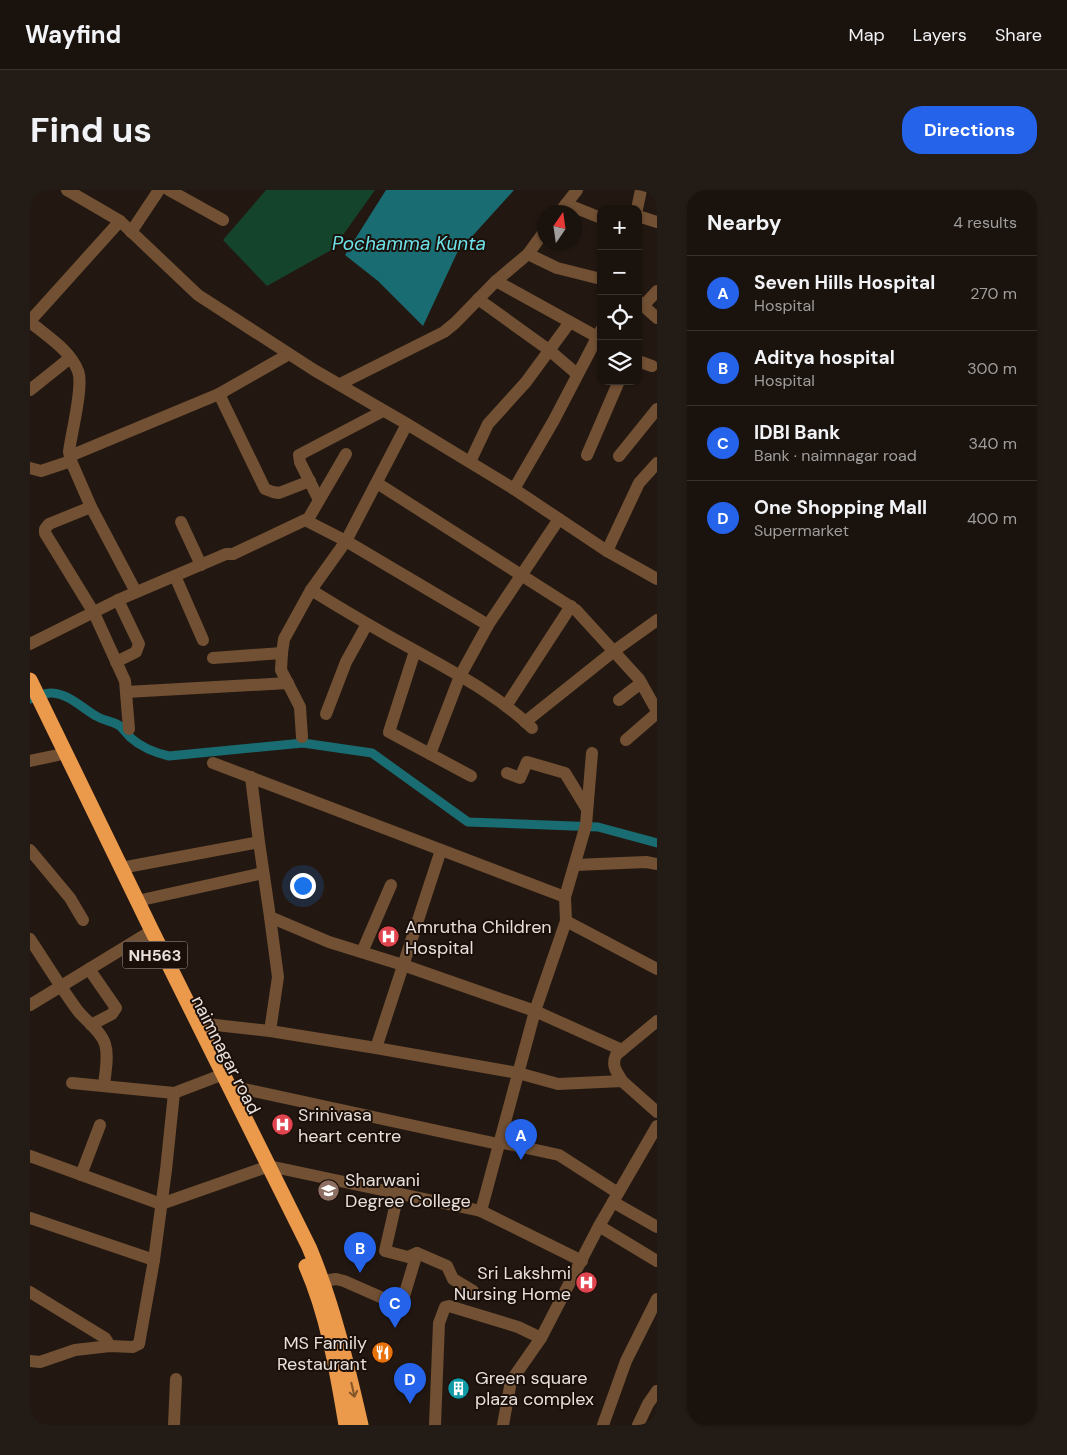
<!DOCTYPE html>
<html lang="en">
<head>
<meta charset="utf-8">
<style>
	:root { --surface:#1a120d; --page:#231b16; --text:#f1f3f6; --muted:#9f9e9d; --line:#38322e; --accent:#2563eb }
	body { margin:0; font-family:"DM Sans",sans-serif; background:var(--page); color:var(--text) }
	.controls { position:absolute; right:15px; top:15px; display:grid; overflow:hidden; border-radius:10px; box-shadow:0 1px 4px #0004 }
	.controls button { width:45px; height:45px; display:grid; place-items:center; padding:0; border:0; border-bottom:1px solid var(--line); background:var(--surface); color:var(--text); font:25px sans-serif }
	.compass { position:absolute; left:507px; top:15px; width:45px; height:45px; border-radius:50%; background:var(--surface); box-shadow:0 1px 4px #0004; rotate:13deg }
	.you { position:absolute; left:272px; top:695px; width:18px; height:18px; margin:-12px; border:4px solid #fff; border-radius:50%; background:#1a73e8; box-shadow:0 0 0 8px #1a73e833 }
	.badge { display:grid; place-items:center; width:32px; height:32px; border-radius:50%; background:var(--accent); color:#fff; font-size:16px; font-weight:700 }
	.pin { position:absolute; translate:-50% -41px; filter:drop-shadow(0 1px 2px #0008) }
	.pin::after { content:''; position:absolute; top:26px; width:18px; height:15px; background:inherit; clip-path:polygon(0 0,100% 0,50% 100%) }
	.list { margin:0; padding:0; list-style:none }
	h2 { display:flex; justify-content:space-between; align-items:center; height:65px; margin:0; padding:0 20px; font-size:21px }
	h2 small { font-size:16px; font-weight:400; color:var(--muted) }
	.list li { display:grid; grid-template-columns:32px 1fr auto; gap:15px; align-items:center; box-sizing:border-box; height:75px; padding:0 20px; border-top:1px solid var(--line) }
	.list b { display:block; font-size:19px; white-space:nowrap }
	.list p { margin:0; font-size:16px; white-space:nowrap; color:var(--muted) }
	.list em { font-size:16px; font-style:normal; color:var(--muted) }
	.icon { flex:none; width:28px; height:28px; fill:none; stroke:currentColor; stroke-width:2; stroke-linecap:round; stroke-linejoin:round }
	.map { position:relative; flex:none; width:627px; height:1235px; overflow:hidden; border-radius:20px }
	header { display:flex; align-items:center; gap:30px; box-sizing:border-box; height:70px; padding:0 25px; background:var(--surface); border-bottom:1px solid var(--line) }
	header strong { font-size:24px }
	nav { display:flex; gap:28px; margin-inline-start:auto; font-size:18px }
	.intro { display:flex; align-items:center; justify-content:space-between; box-sizing:border-box; height:120px; padding:0 30px }
	h1 { margin:0; font-size:35px }
	.button { padding:12px 22px; border-radius:20px; background:var(--accent); color:#fff; font-size:18px; font-weight:700 }
	main { display:flex; gap:30px; padding:0 30px }
	aside { flex:1; background:var(--surface); border-radius:20px; box-shadow:0 1px 4px #0004 }
	.map>svg:first-child { display:block }
	.green { fill:#15442c }
	.water { fill:#196c71 }
	.lines { fill:none; stroke-linecap:round; stroke-linejoin:round }
	.canal { stroke:#196c71; stroke-width:9 }
	.minor { stroke:#715033; stroke-width:12 }
	.highway { stroke:#eb994b; stroke-width:15 }
	.oneway { stroke:#82542a }
	.labels { text-anchor:middle; stroke-width:4; stroke-linejoin:round; paint-order:stroke }
	.shield { fill:#1a0f09; stroke:#aba19d; stroke-width:1 }
	.shield-label { font-size:16px; font-weight:bold; fill:#e9e0dc }
	.poi-label { font-size:18px; fill:#e9e0dc; stroke:#1a0f09; text-anchor:start }
	.street-label { font-size:18px; fill:#e9e0dc; stroke:#1a0f09 }
	.water-label { font-size:19px; font-style:italic; fill:#6de1e9; stroke:#1a0f09 }
</style>
</head>
<body>
<header>
<strong>Wayfind</strong>
<nav><a>Map</a><a>Layers</a><a>Share</a></nav>
</header>
<div class="intro"><h1>Find us</h1><a class="button">Directions</a></div>
<main>
<div class="map">
<svg width="627" height="1235" viewBox="0 0 627 1235">
	<rect width="100%" height="100%" fill="#231811"/>
	<path class="green" d="M236,0H345L303,59L237,96L193,50Z"/>
	<path class="water" d="M356,0H484L427,63L393,136L348,91L315,65Z"/>
	<g class="lines">
		<path class="canal" d="M0,509C8,508 14,502 22,503C39,504 52,518 66,526C74,531 83,531 90,536C94,540 97,544 101,548C111,557 126,563 139,566L273,553L342,563L438,632L568,637L627,653"/>
		<g class="minor">
			<path d="M37,0L90,31L168,105L284,180L377,234L484,299L577,361L627,389"/>
			<path d="M139,0L193,30"/>
			<path d="M536,14L571,28"/>
			<path d="M607,19L611,0"/>
			<path d="M530,22L547,0"/>
			<path d="M608,26L627,32"/>
			<path d="M101,42L129,0"/>
			<path d="M498,64L527,78L571,89"/>
			<path d="M466,91L571,149"/>
			<path d="M448,109L519,160L547,184"/>
			<path d="M608,111L627,128"/>
			<path d="M613,116L627,101"/>
			<path d="M0,131L90,31"/>
			<path d="M0,132C17,146 40,160 48,181C54,196 41,244 39,262L41,271L61,317L106,402"/>
			<path d="M259,164L189,204L235,299L243,302L249,303L280,291"/>
			<path d="M608,171L622,176"/>
			<path d="M310,194L414,142L425,133L466,91L498,64L514,42"/>
			<path d="M0,200L40,168"/>
			<path d="M557,265L589,191"/>
			<path d="M40,266L189,204"/>
			<path d="M589,266L627,219"/>
			<path d="M440,272L458,234L496,192L540,132"/>
			<path d="M0,278L11,281L41,271"/>
			<path d="M347,293L546,420L609,489L627,521"/>
			<path d="M484,299L524,230L571,140"/>
			<path d="M289,310L270,272L269,265L353,221"/>
			<path d="M61,317L19,334L15,339V343L64,423L95,491L99,539"/>
			<path d="M277,331L316,264"/>
			<path d="M151,332L171,375"/>
			<path d="M577,361L609,293L627,273"/>
			<path d="M145,386L173,450"/>
			<path d="M281,400C315,421 349,441 384,460C425,483 468,505 502,538"/>
			<path d="M0,454L88,410L196,364H203L275,330L316,351L458,435"/>
			<path d="M385,461L359,542L400,564"/>
			<path d="M183,468L252,463"/>
			<path d="M86,472L106,462L109,454L88,410"/>
			<path d="M96,502L258,493"/>
			<path d="M589,510L611,493"/>
			<path d="M476,516L541,416"/>
			<path d="M296,524L316,472L337,434"/>
			<path d="M495,532L584,461L627,430"/>
			<path d="M272,547L270,517L251,480L252,463L254,449L281,400L316,351L377,234"/>
			<path d="M596,550L627,523"/>
			<path d="M0,571L28,565"/>
			<path d="M183,573L535,707L536,731L627,779"/>
			<path d="M477,583L490,588L497,572L535,583L557,619"/>
			<path d="M441,586L400,564L430,486L458,435L529,329"/>
			<path d="M229,652L240,727L299,752L373,775L505,821L592,860"/>
			<path d="M0,660L40,708L53,730"/>
			<path d="M545,675L616,672L627,674"/>
			<path d="M91,678L229,652L221,587"/>
			<path d="M535,707L556,635L562,563"/>
			<path d="M107,711L233,683"/>
			<path d="M536,731L505,821L451,1021L552,1071"/>
			<path d="M0,749C16,773 31,798 48,821C56,831 71,841 75,854C79,866 75,883 74,896"/>
			<path d="M332,762L361,695"/>
			<path d="M59,779L86,818L82,824L61,835"/>
			<path d="M0,815L115,745"/>
			<path d="M168,833L240,841L346,858L488,883L528,894L592,891L627,922"/>
			<path d="M240,841L248,787L240,727"/>
			<path d="M346,858L411,660"/>
			<path d="M592,891C587,882 581,876 586,865L627,831"/>
			<path d="M42,893L144,903L186,887"/>
			<path d="M200,896L468,954"/>
			<path d="M469,952L529,965L588,1003"/>
			<path d="M0,966L131,1014L239,976L451,1021"/>
			<path d="M51,985L70,935"/>
			<path d="M368,1004L355,1061L378,1067L387,1063L417,1076L423,1089L443,1101"/>
			<path d="M583,1012L627,1037"/>
			<path d="M0,1028L124,1070"/>
			<path d="M569,1036L627,1071"/>
			<path d="M294,1091L306,1089L314,1091L371,1116L387,1063"/>
			<path d="M0,1102L75,1148L80,1156"/>
			<path d="M0,1171L10,1172L45,1160L80,1156L103,1157L109,1154L124,1070L136,980L144,903"/>
			<path d="M144,1235L146,1189"/>
			<path d="M405,1235L409,1133L415,1117L419,1116L488,1137L511,1148"/>
			<path d="M473,1235L481,1191L511,1148L569,1036L627,936"/>
			<path d="M573,1235L596,1171L627,1109"/>
			<path d="M608,1235L618,1214L627,1201"/>
		</g>
		<g class="highway">
			<path d="M0,490L122,741L279,1057C303,1114 317,1174 331,1235"/>
			<path d="M276,1076C298,1126 307,1182 316,1235"/>
		</g>
	</g>
	<defs><path id="oneway-shaft" d="M-6 0H5M1.5-3L5.5 0L1.5 3" fill="none" stroke-width="1.6" stroke-linecap="round" stroke-linejoin="round" transform="scale(1.25)"/></defs>
	<use class="oneway" href="#oneway-shaft" transform="translate(323 1200) rotate(77)"/>
	<defs>
		<symbol id="hospital-disc" viewBox="-11 -11 22 22"><circle r="9.5" fill="#e0444e" stroke="#1a0f09"/><path d="M-5-5h3v3.5h4V-5h3V5h-3V1.5h-4V5h-3Z" fill="#fff"/></symbol>
		<symbol id="university-disc" viewBox="-11 -11 22 22"><circle r="9.5" fill="#8d6e63" stroke="#1a0f09"/><path d="M0-5L7-2L0 1L-7-2ZM-4 1L0 2.5L4 1V4Q0 6-4 4Z" fill="#fff"/></symbol>
		<symbol id="restaurant-disc" viewBox="-11 -11 22 22"><circle r="9.5" fill="#e8710a" stroke="#1a0f09"/><path d="M-5-6h1v4h1v-4h1v4h1v-4h1v5L-1.5 .5V6h-2V.5L-5-1ZM5-6V6H3V1.5H1.5Q1.5-4 5-6Z" fill="#fff"/></symbol>
		<symbol id="building-disc" viewBox="-11 -11 22 22"><circle r="9.5" fill="#0f9aa8" stroke="#1a0f09"/><path d="M-4-6H4V6H1V3H-1V6H-4ZM-2.5-4.3h1.7v1.8h-1.7ZM.8-4.3h1.7v1.8H.8ZM-2.5-1h1.7V.8h-1.7ZM.8-1h1.7V.8H.8Z" fill="#fff"/></symbol>
	</defs>
	<g fill-rule="evenodd">
		<use href="#hospital-disc" x="346" y="734" width="25" height="25"/>
		<use href="#hospital-disc" x="240" y="922" width="25" height="25"/>
		<use href="#university-disc" x="286" y="988" width="25" height="25"/>
		<use href="#hospital-disc" x="544" y="1080" width="25" height="25"/>
		<use href="#restaurant-disc" x="340" y="1150" width="25" height="25"/>
		<use href="#building-disc" x="416" y="1186" width="25" height="25"/>
	</g>
	<g class="labels">
		<rect class="shield" x="92.5" y="751.5" width="65" height="27" rx="4"/>
		<g class="shield-label">
			<text x="125" y="771">NH563</text>
		</g>
		<g class="poi-label">
			<text x="375" y="743">Amrutha Children<tspan x="375" dy="21">Hospital</tspan></text>
			<text x="268" y="931">Srinivasa<tspan x="268" dy="21">heart centre</tspan></text>
			<text x="315" y="996">Sharwani<tspan x="315" dy="21">Degree College</tspan></text>
			<text x="541" y="1089" text-anchor="end">Sri Lakshmi<tspan x="541" dy="21">Nursing Home</tspan></text>
			<text x="337" y="1159" text-anchor="end">MS Family<tspan x="337" dy="21">Restaurant</tspan></text>
			<text x="445" y="1194">Green square<tspan x="445" dy="21">plaza complex</tspan></text>
		</g>
		<g class="street-label">
			<text transform="translate(196 865) rotate(63)" y="6">naimnagar road</text>
		</g>
		<g class="water-label">
			<text x="379" y="60">Pochamma Kunta</text>
		</g>
	</g>
</svg>
<div class="controls">
<button>+</button>
<button>−</button>
<button><svg class="icon" aria-label="locate" viewBox="0 0 24 24"><circle cx="12" cy="12" r="6"/><path d="M12 2v4M12 18v4M2 12h4M18 12h4"/></svg></button>
<button><svg class="icon" aria-label="layers" viewBox="0 0 24 24"><path d="M12 4l9 5-9 5-9-5zM3 14l9 5 9-5"/></svg></button>
</div>
<svg class="compass" viewBox="-18 -18 36 36"><path d="M0-13l5 13h-10z" fill="#e53935"/><path d="M0 13l5-13h-10z" fill="#9f9e9d"/></svg>
<div class="you"></div>
<div class="pin badge" style="left:491px;top:970px">A</div>
<div class="pin badge" style="left:330px;top:1083px">B</div>
<div class="pin badge" style="left:365px;top:1138px">C</div>
<div class="pin badge" style="left:380px;top:1214px">D</div>
</div>
<aside>
<h2>Nearby<small>4 results</small></h2>
<ul class="list">
<li><span class="badge">A</span><div><b>Seven Hills Hospital</b><p>Hospital</p></div><em>270 m</em></li>
<li><span class="badge">B</span><div><b>Aditya hospital</b><p>Hospital</p></div><em>300 m</em></li>
<li><span class="badge">C</span><div><b>IDBI Bank</b><p>Bank · naimnagar road</p></div><em>340 m</em></li>
<li><span class="badge">D</span><div><b>One Shopping Mall</b><p>Supermarket</p></div><em>400 m</em></li>
</ul>
</aside>
</main>
</body>
</html>
